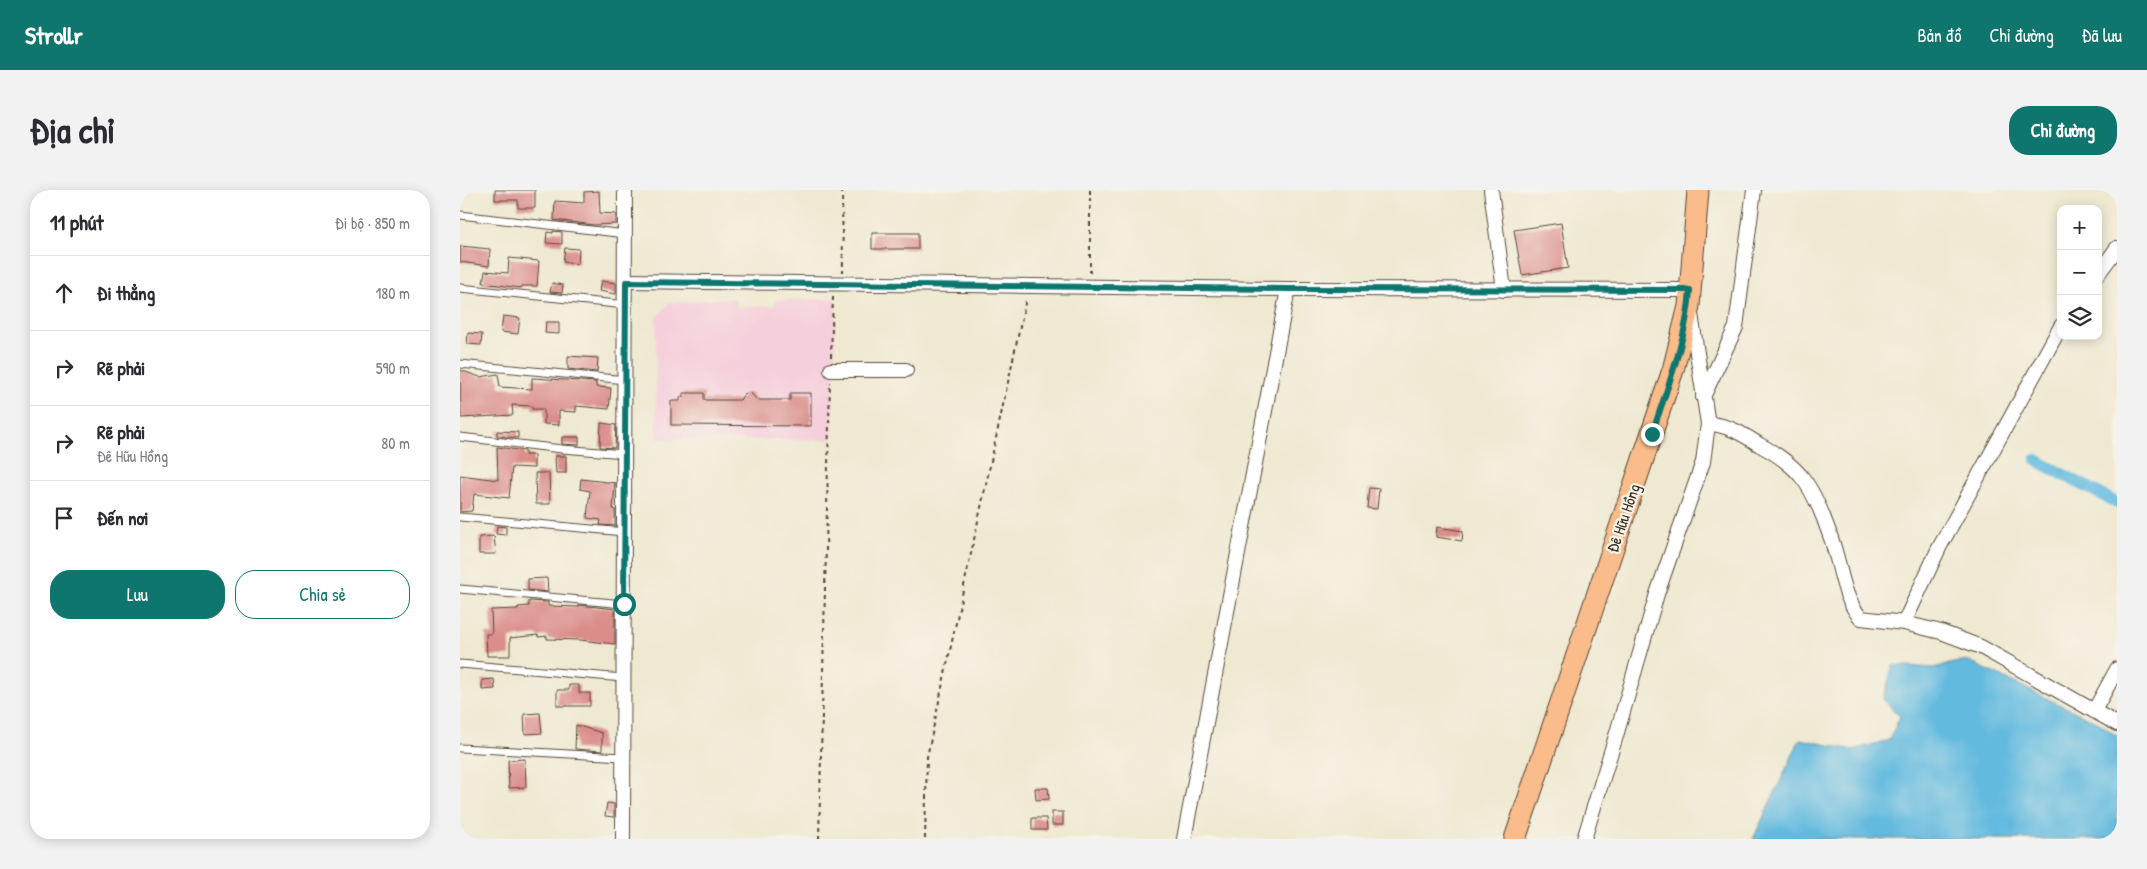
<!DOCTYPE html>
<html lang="vi">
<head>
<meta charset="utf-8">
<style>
	:root { --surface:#fff; --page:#f2f2f3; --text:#2b2b33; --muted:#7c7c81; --line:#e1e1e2; --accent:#0f766e }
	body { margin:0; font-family:"Patrick Hand",sans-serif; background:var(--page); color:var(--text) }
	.controls { position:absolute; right:15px; top:15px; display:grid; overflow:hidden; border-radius:10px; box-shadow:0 2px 12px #0003 }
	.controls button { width:45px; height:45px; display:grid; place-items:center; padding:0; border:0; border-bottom:1px solid var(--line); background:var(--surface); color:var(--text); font:25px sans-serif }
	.stop { position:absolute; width:15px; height:15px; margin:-11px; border:4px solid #0f766e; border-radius:50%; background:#fff }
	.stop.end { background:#0f766e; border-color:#fff; box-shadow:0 1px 5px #0008 }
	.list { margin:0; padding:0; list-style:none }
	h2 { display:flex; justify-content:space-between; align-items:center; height:65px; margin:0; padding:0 20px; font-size:21px }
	h2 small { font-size:16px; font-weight:400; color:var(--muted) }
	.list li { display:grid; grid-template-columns:32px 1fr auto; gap:15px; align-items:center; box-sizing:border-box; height:75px; padding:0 20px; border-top:1px solid var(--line) }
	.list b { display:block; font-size:19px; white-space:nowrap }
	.list p { margin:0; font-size:16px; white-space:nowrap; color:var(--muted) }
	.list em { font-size:16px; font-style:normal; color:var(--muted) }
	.actions { display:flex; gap:10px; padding:15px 20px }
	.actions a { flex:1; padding:11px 0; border:1px solid var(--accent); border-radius:20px; text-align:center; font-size:18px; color:var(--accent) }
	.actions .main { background:var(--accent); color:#fff }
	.icon { flex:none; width:28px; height:28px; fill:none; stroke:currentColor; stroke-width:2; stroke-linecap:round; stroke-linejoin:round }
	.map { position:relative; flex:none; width:1657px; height:649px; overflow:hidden; border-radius:20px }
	header { display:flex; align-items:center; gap:30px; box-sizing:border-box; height:70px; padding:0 25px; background:var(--accent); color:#fff }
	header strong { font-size:24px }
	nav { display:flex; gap:28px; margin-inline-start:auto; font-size:18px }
	.intro { display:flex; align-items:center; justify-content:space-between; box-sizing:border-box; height:120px; padding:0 30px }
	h1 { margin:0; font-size:35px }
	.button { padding:12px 22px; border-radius:20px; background:var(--accent); color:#fff; font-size:18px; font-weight:700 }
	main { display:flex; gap:30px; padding:0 30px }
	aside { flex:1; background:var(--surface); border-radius:20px; box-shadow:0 2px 12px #0003 }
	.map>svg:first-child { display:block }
	.built { fill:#f5cfdb }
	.water { fill:#62badf; stroke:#4e727e }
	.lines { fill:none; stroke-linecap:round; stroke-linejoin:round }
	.canal { stroke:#62badf; stroke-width:12 }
	.building { fill:#db8d8a }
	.service-casing { stroke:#564739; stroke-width:9 }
	.minor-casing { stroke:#564739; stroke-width:16 }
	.primary-casing { stroke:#564739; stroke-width:23 }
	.path { stroke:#564739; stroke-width:2; stroke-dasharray:4 4; stroke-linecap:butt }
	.service { stroke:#fff; stroke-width:7 }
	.minor { stroke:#fff; stroke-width:14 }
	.primary { stroke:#f9bc8a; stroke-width:21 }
	.route { stroke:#0f766e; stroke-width:6 }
	.labels { text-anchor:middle; stroke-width:4.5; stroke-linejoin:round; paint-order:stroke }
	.street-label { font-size:16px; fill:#3b2a1e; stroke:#f7f3e8 }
</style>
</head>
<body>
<header>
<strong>Strollr</strong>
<nav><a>Bản đồ</a><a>Chỉ đường</a><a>Đã lưu</a></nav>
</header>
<div class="intro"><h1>Địa chỉ</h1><a class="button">Chỉ đường</a></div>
<main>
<aside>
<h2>11 phút<small>Đi bộ · 850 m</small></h2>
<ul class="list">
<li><svg class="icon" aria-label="ahead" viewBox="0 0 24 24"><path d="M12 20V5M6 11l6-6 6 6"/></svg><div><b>Đi thẳng</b></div><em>180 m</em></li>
<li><svg class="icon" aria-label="right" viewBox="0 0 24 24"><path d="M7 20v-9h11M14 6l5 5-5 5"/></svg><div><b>Rẽ phải</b></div><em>590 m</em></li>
<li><svg class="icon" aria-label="right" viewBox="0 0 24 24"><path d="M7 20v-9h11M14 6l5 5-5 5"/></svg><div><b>Rẽ phải</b><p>Đê Hữu Hồng</p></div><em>80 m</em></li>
<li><svg class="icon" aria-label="arrive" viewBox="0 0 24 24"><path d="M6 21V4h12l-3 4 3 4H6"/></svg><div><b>Đến nơi</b></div></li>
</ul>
<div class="actions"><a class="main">Lưu</a><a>Chia sẻ</a></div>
</aside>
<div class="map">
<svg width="1657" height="649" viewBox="0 0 1657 649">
	<rect width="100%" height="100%" fill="#f7f3e8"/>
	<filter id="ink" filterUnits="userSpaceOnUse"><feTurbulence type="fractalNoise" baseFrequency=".02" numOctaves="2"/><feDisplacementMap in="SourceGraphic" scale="10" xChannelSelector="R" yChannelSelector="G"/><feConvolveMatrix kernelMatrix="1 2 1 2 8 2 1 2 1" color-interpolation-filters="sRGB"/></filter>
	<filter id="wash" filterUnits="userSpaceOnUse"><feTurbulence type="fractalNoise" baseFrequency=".0096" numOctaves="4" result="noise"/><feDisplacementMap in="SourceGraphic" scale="20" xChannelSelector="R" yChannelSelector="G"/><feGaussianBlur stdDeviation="1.12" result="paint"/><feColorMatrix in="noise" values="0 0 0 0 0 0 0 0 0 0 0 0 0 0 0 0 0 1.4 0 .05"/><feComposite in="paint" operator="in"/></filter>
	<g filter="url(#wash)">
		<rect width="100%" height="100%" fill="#efe9d1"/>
		<path class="built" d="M273,108L278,117L313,116L316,110L376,109L372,250L196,249V129L209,113Z"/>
		<path class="water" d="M1506,470L1639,533L1657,546V649H1293L1340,549L1393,560L1429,550L1440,527L1423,509L1433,475L1473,478Z"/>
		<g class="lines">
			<path class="canal" d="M1576,270L1657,313"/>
		</g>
		<g id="blocks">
			<g class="building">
				<path d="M35,0H75V18H58V10H35Z"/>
				<path d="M139,1L140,23L156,24V34L134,35L94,30L95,11L124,13V2Z"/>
				<path d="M1101,33L1108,78L1062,85L1054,40Z"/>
				<path d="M93,41L102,42V54L86,53L87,42L93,43Z"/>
				<rect x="412" y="43" width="46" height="16"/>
				<path d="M0,56L30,59L29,76L0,72Z"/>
				<path d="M105,58L119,59L118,74L103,72Z"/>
				<path d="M49,68L79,71L77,96H62L61,98L23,93L25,81L48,83Z"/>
				<path d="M141,91L156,93V104L139,101Z"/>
				<path d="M92,93L103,95L102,103L90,102Z"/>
				<path d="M43,126L60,128L58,144L41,142Z"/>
				<path d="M86,132H99V144L85,143Z"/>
				<path d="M8,143L22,144L21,155L7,154Z"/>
				<path d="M108,166L138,168L137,182L108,179Z"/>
				<path d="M0,180L20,187L38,184L40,197L72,199V188L136,192V197L151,198L149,219L116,216V222L99,221V235L84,234V219H72V216L52,215L53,225L1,228Z"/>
				<path d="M290,202L297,210H330V203H351V236L211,235V211H220V207H223V203H244V210H280L284,204Z"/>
				<path d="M141,233L156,235L155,258L140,257Z"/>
				<path d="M37,241L58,242V248L37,246Z"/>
				<path d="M102,247H119V255L102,254Z"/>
				<path d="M37,257L65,261V265H74V278L52,277L49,308L14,304L12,321L0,322V285L38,290Z"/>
				<path d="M95,266H106V283H96Z"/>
				<path d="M75,283H89L90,314H76Z"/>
				<path d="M121,289L155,293L153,319H155V336L140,335L141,330L127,328L130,301L120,299Z"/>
				<path d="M909,298L919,299L917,319L907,318Z"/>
				<path d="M37,336L46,337V345L36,344Z"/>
				<path d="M977,337L1003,341L1002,351L976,347Z"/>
				<path d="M34,346L36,364H19V347Z"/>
				<path d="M87,388L88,402L68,400V389Z"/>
				<path d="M69,411L88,412V416L119,417V415L155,419V454L120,450L87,449V446L78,447V445L50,448V466H27L26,444H32L31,420L58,419V417L69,416Z"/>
				<path d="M34,489L35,499L22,500V490Z"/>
				<path d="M109,495H119V503H130V516H97V500H109Z"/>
				<path d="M80,523L82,543L65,544L64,524Z"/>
				<path d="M116,535L142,543V561L115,559Z"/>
				<path d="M65,569L66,597L49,598L48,570Z"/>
				<path d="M575,598H588L589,609L576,610Z"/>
				<path d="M147,613L154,614V627L145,626Z"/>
				<rect x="592" y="622" width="11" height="13"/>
				<path d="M572,628H586L587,640H572Z"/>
			</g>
		</g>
	</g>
	<g filter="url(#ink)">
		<use href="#blocks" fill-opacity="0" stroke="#564739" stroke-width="1"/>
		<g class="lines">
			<defs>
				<g id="service">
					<path d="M0,25L166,44"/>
					<path d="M0,98L166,115"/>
					<path d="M0,174L166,190"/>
					<path d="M0,247L102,259L165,264"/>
					<path d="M0,327L164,342"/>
					<path d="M0,399L164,414"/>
					<path d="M0,474L163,488"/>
					<path d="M0,558L163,567"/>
				</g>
				<g id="minor">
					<path d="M1031,0L1044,100"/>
					<path d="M1638,84L1657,58"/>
					<path d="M166,91L828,99L1230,100"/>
					<path d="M1231,124L1248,234C1267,234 1284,245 1300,255C1315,263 1329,272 1340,285C1357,304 1372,348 1378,372C1383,392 1387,413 1401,428L1444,433L1481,442L1521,457L1657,534"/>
					<path d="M371,180H446"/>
					<path d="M1243,207L1276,137L1294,0"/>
					<path d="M1444,433L1479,358L1601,136"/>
					<path d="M1634,521L1657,479"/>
					<path d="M163,649L165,0"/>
					<path d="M724,649L828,99"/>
					<path d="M1124,649L1156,546L1197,404L1243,272L1248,234"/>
				</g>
				<path id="primary" d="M1055,649L1213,180L1229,116L1238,0"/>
			</defs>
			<use href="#service" class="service-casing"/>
			<use href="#minor" class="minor-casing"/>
			<use href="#primary" class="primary-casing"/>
			<g class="path">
				<path d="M382,0L383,82"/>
				<path d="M630,0V83"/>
				<path d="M371,167L373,107"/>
				<path d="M359,649L370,192"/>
				<path d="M465,649L467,567L566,109"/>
			</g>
			<use href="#service" class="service"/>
			<use href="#minor" class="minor"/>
			<use href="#primary" class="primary"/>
		</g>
	</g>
	<g class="lines" filter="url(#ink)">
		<path class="route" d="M164,414L166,92L828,99L1230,100C1227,149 1207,198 1192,244"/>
	</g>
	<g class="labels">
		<g class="street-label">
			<text transform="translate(1163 328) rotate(-71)" y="6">Đê Hữu Hồng</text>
		</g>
	</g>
</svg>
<div class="controls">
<button>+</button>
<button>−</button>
<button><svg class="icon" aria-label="layers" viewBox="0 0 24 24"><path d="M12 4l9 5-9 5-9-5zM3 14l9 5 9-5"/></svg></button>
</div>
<div class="stop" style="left:164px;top:414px"></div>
<div class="stop end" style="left:1192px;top:244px"></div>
</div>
</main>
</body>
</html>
